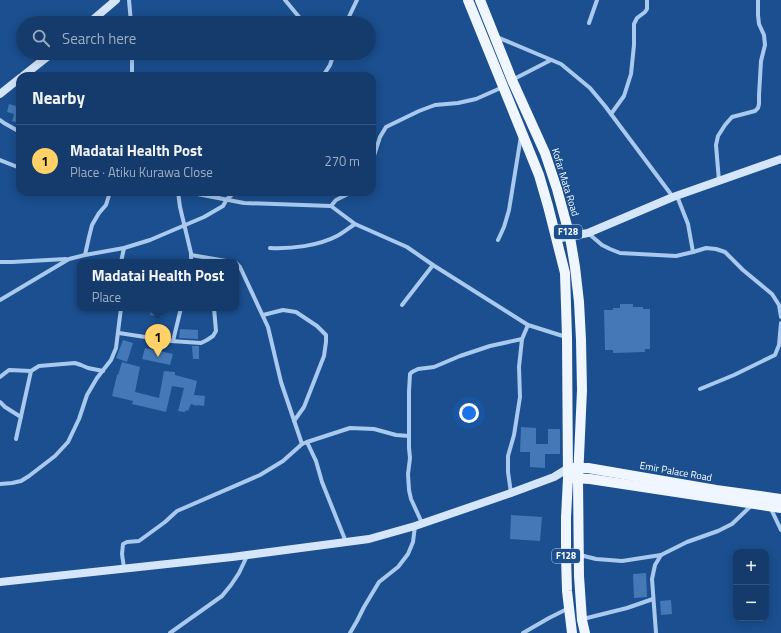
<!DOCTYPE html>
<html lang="en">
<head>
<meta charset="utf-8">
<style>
	:root { --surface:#143b6b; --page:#214673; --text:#f1f3f6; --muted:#9dadc1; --line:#33557e; --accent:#ffd166 }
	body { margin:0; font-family:"Titillium Web",sans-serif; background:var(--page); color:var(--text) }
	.controls { position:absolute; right:12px; bottom:12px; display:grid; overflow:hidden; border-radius:8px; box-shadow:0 2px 10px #0003 }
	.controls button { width:36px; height:36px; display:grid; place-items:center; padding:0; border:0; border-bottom:1px solid var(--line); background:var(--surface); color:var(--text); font:20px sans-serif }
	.you { position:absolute; left:469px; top:413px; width:14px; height:14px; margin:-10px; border:3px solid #fff; border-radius:50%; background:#1a73e8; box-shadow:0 0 0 6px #1a73e833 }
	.badge { display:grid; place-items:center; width:26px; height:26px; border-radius:50%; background:var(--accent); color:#111; font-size:13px; font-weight:700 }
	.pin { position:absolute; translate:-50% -33px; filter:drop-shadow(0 1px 2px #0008) }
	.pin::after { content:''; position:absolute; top:21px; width:14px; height:12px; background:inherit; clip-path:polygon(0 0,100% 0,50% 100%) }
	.popup { position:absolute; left:77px; top:259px; width:162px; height:52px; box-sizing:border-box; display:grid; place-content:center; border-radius:8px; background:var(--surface); filter:drop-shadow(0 1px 3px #0005); font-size:13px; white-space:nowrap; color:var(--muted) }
	.popup b { font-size:15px; color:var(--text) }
	.popup::after { content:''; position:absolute; left:50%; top:100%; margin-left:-8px; border:8px solid transparent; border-top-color:var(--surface) }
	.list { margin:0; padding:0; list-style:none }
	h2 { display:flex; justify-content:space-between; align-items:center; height:52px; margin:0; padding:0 16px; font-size:17px }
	h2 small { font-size:13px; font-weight:400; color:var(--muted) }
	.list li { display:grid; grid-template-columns:26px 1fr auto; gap:12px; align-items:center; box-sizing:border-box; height:72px; padding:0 16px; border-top:1px solid var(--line) }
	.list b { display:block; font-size:15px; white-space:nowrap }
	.list p { margin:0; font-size:13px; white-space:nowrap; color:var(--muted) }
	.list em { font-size:13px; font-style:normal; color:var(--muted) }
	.icon { flex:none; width:22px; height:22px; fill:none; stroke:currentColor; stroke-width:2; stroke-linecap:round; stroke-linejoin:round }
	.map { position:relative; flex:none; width:781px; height:633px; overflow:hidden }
	.search { position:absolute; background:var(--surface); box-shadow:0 2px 10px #0003; left:16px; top:16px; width:360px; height:44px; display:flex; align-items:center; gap:10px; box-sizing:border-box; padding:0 14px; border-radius:22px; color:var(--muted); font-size:15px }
	.panel { position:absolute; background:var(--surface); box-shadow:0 2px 10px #0003; left:16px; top:72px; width:360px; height:124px; border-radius:12px }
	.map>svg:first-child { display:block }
	.building { fill:#4478b7 }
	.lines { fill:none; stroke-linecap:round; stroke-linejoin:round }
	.street { stroke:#a9c9ee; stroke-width:4 }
	.secondary { stroke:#d6e6fa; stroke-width:8 }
	.primary { stroke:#f0f6ff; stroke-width:10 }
	.labels { text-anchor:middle; stroke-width:3; stroke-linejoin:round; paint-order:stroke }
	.shield { fill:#1b4f8f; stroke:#bbcadd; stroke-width:1 }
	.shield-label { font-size:9px; font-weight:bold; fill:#fff }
	.street-label { font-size:10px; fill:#fff; stroke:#1b4f8f }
</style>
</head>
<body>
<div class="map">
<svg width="781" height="633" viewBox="0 0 781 633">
	<rect width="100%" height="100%" fill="#1b4f8f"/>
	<g class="building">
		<path d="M18,97H20V123L12,121L14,114L7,112L9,104L16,106Z"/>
		<path d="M620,304H633V307H643V309H650V349H645V352L613,353V350H605L604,310H613V308H620Z"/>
		<path d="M152,308H164L161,317L150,315Z"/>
		<path d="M180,329L198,330V339L179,338Z"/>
		<path d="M123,340L133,343L127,362L116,358Z"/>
		<path d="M192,346H199V359H193Z"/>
		<path d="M145,348L173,354L170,365L142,359Z"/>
		<path d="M122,362L140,367L135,392L159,398L164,371L175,372V375L197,381L194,395L205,396L204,406L197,405V406L191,404L188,411L186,410L185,412L178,411L184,388L172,386L166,412L132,404L133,401L112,396L117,375H118Z"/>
		<path d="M521,427L536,428V444H548V429H560V454H545V468L530,467V452H520Z"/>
		<path d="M511,515L542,517L540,541L510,539Z"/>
		<path d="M646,573L647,597L634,598L633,574Z"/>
		<path d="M671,600L672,614L661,615L660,601Z"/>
	</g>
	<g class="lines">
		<g class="street">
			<path d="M129,0L131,23"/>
			<path d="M285,0L304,23"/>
			<path d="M346,23L357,0"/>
			<path d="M589,23L597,0"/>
			<path d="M497,37L561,64L590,88L605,106L673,197"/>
			<path d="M132,76V53"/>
			<path d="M323,76L330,65L334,53"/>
			<path d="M512,80L551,60"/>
			<path d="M611,114L624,96L631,74L634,45V24L637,18L645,12L647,9V0"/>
			<path d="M0,120L4,123L20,132"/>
			<path d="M0,160L20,168"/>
			<path d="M372,162L380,137L386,127L419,111L435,105L458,103L476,99L503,87"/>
			<path d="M719,181L716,145L718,136L725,125L732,117L755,111L758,108L759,104V95L761,61L765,45L764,35L759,24L758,15V0"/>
			<path d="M178,192L180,207L191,253V262"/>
			<path d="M187,192L244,203L331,206L355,224L407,247L433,265L528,325L566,337"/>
			<path d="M331,206L336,200L352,192"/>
			<path d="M588,233L602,245L610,249L620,253L676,256L693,252L688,224L677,196"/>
			<path d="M498,240L504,227L509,210L521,136"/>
			<path d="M270,248C291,249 318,246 337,236C343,233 349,228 355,224"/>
			<path d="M693,252L706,248L716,249L725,252L743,270L772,294L779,305L781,317"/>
			<path d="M85,255L89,237L92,225L99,213L106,205L110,192"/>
			<path d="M191,255L232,262"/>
			<path d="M0,262H12L66,259"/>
			<path d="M121,262L124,248"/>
			<path d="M236,263L240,267L268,327L281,382L302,444"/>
			<path d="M0,300L69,259L85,255L124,248L150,240L204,217L223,206L227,199L235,192"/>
			<path d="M402,305L433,265"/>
			<path d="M263,315L283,310L296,312L317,326L326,335V342L324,356L304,407L294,421"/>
			<path d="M119,333L171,341L201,343L207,340L213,336L216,331L214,308"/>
			<path d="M173,341L181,308"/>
			<path d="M0,377L9,370L31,371L39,366L75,363L81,365L88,368L103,371"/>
			<path d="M700,389L734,375L775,355L779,345L781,323"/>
			<path d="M0,402L5,407L21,417"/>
			<path d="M16,439L31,371"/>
			<path d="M307,442L316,461L322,482L346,542"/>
			<path d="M0,484L12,483L21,481L29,476L55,456L68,442L79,419L87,395L97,378L111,360L116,348L121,308"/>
			<path d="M511,493L508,472V456L514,435L520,397L519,367L522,339L528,325"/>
			<path d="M771,509L781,530"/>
			<path d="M422,523L411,499L409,490L408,474L410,458L409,448V391L410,374L412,372L418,369L434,367L460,356L490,346L522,339"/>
			<path d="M580,555L596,559L622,561L661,555"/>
			<path d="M124,568L122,554L123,544L127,542L139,541L165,522L177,511L260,475L283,461L302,444L307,442L350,428L374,429L396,435L409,436"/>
			<path d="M583,619L627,608L653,599"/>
			<path d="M170,633L222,596L231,585L239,573L247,556"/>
			<path d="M350,633L357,621L364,607L379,582L398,567L408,554L413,542L415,526"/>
			<path d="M523,633L549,618L569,608"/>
			<path d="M656,633L652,579L655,565L661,555L687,542L718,531L732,524L752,505"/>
		</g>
		<g class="secondary">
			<path d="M89,23L116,0"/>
			<path d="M23,76L52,53"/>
			<path d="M0,94L20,78"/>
			<path d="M556,239L588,233L673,197L781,159"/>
			<path d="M0,582L232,557L369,539L415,526L511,493L554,477L567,469"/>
		</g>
		<g class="primary">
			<path d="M468,0L539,175L548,206L565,273L567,337L568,478L566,518V556L567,591L572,633"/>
			<path d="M480,0L512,80L545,153L557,189L570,237L575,267L579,302L581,340L582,390L578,479L579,576L582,620L585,633"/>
			<path d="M574,468H588L716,490L781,499"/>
			<path d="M572,478L590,479L781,508"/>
		</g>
	</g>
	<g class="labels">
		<g class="shield">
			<rect x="554" y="225" width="28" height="14" rx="3"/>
			<rect x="552" y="549" width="28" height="14" rx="3"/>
		</g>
		<g class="shield-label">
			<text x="568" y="235">F128</text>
			<text x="566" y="559">F128</text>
		</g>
		<g class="street-label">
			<text transform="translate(566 182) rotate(73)" y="4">Kofar Mata Road</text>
			<text transform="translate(676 471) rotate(10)" y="4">Emir Palace Road</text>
		</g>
	</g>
</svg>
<div class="controls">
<button>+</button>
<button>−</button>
</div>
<div class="you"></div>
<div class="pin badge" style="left:158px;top:357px">1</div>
<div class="popup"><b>Madatai Health Post</b>Place</div>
<div class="search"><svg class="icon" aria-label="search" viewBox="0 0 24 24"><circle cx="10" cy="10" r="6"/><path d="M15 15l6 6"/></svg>Search here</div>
<section class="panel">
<h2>Nearby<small></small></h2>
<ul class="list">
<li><span class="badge">1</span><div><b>Madatai Health Post</b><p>Place · Atiku Kurawa Close</p></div><em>270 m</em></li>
</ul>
</section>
</div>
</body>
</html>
